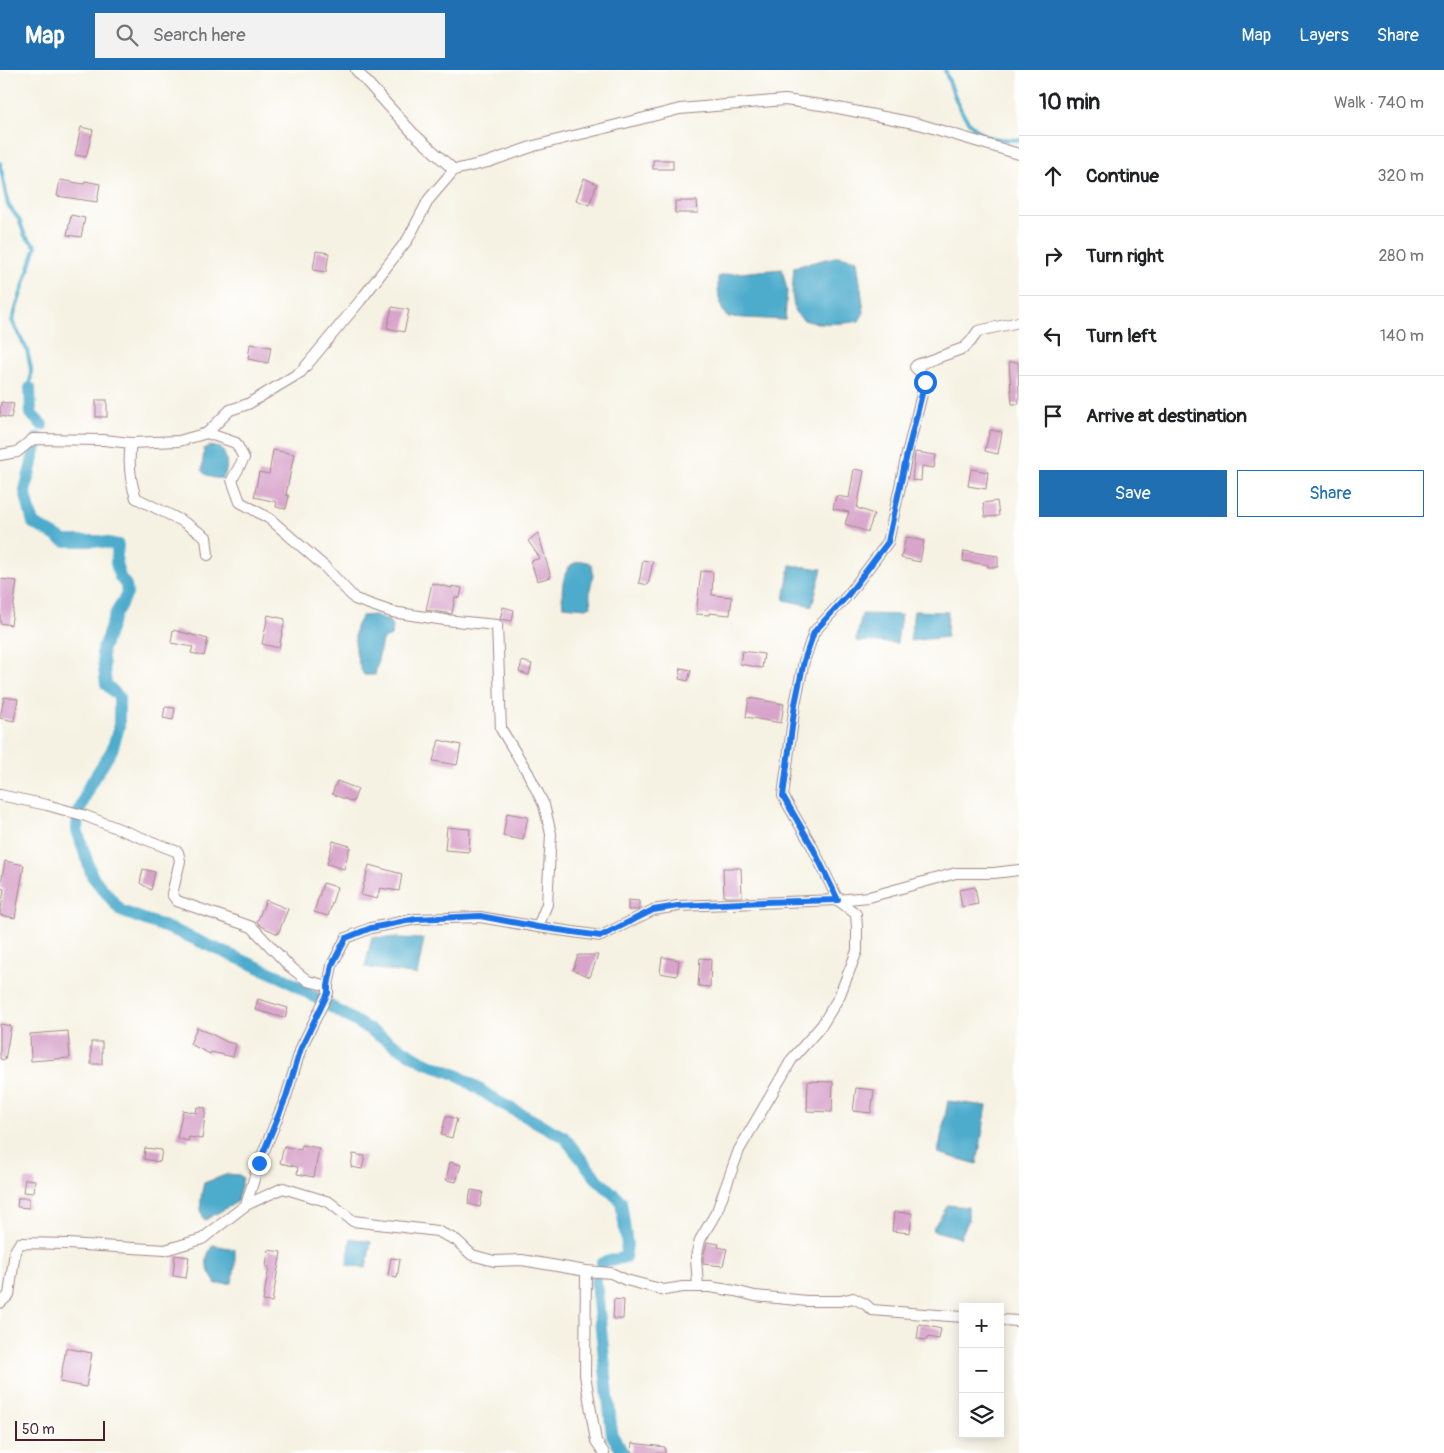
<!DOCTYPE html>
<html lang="en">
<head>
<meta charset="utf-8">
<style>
	:root { --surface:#fff; --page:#f2f2f2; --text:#202124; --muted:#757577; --line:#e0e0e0; --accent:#1f6fb2 }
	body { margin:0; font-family:Pangolin,sans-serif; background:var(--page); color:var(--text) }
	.controls { position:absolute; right:15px; bottom:15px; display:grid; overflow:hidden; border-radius:0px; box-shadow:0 2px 12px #0003 }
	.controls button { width:45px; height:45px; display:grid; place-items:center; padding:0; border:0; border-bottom:1px solid var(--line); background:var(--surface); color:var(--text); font:25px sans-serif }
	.scale { position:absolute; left:15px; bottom:12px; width:90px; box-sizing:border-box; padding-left:5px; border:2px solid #4a1f2b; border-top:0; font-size:14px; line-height:18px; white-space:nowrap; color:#4a1f2b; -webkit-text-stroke:4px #fff; paint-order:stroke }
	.stop { position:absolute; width:15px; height:15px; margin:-11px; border:4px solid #1a73e8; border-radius:50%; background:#fff }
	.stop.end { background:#1a73e8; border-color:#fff; box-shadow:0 1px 5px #0008 }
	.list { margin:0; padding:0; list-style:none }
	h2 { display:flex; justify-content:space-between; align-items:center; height:65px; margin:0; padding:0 20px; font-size:21px }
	h2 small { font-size:16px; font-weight:400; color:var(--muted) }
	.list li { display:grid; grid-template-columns:32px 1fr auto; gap:15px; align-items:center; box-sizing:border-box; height:80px; padding:0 20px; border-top:1px solid var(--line) }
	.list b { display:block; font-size:19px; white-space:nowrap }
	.list em { font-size:16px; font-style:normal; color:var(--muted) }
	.actions { display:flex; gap:10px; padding:15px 20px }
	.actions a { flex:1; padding:11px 0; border:1px solid var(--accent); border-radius:0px; text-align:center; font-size:18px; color:var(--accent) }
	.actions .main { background:var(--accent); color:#fff }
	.icon { flex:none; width:28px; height:28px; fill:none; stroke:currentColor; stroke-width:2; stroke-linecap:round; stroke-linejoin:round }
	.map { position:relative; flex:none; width:1019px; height:1383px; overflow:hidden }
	header { display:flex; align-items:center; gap:30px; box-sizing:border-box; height:70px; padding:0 25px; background:var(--accent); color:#fff }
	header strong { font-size:24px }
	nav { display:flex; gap:28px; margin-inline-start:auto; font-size:18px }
	.search { width:350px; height:45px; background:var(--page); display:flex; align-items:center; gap:12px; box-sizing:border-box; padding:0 18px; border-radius:0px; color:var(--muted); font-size:19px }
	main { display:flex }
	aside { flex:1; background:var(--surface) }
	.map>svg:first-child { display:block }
	.water { fill:#4eaccc; stroke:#4c667c }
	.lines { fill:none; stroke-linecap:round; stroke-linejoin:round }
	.stream { stroke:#4eaccc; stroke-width:4 }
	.canal { stroke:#4eaccc; stroke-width:12 }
	.building { fill:#d8a4cb }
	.street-casing { stroke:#a08887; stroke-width:12 }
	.street { stroke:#fff; stroke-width:10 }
	.route { stroke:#1a73e8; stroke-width:6 }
</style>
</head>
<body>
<header>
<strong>Map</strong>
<div class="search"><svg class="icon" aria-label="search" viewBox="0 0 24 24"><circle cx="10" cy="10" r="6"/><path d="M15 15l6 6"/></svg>Search here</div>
<nav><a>Map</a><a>Layers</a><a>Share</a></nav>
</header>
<main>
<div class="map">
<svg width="1019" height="1383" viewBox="0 0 1019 1383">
	<rect width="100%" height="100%" fill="#fff"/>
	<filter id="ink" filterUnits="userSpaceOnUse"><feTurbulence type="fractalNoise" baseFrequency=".02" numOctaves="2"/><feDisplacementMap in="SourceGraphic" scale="10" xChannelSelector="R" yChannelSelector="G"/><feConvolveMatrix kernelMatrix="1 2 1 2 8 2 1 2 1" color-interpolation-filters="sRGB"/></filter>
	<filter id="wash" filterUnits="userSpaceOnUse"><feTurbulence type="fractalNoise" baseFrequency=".0096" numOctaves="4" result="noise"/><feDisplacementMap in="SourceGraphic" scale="20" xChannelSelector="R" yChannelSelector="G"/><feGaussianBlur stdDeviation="1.12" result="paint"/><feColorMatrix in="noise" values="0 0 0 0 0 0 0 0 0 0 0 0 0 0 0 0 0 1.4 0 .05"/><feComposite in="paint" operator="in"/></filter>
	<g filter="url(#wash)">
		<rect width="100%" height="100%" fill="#f6f2e3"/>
		<g class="water">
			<path d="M839,186L857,190L864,242L859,251C847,254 816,255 804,250C801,249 798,245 795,242L792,224L794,197Z"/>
			<path d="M782,199L787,220L785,250L727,247C718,237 718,220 718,207L728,204Z"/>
			<path d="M209,376L221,378C227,387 229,398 223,408C214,409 208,407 202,401L204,379Z"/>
			<path d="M583,491L590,493C597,503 590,512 590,523C589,527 591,531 591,536L586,538L563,536C561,525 562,503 571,495C574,493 578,492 583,491Z"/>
			<path d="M790,495L822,499L812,536L784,530Z"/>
			<path d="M914,541L948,542L947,567L910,571Z"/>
			<path d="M862,544L901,545L897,573L856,571Z"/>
			<path d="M375,545L389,551L393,558L391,566L382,570L375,605H364C357,594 353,571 356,557C358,553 360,549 362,546Z"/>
			<path d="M372,867L424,869L417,905L365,897Z"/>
			<path d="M948,1031L987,1036L977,1094L938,1083Z"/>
			<path d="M228,1104L239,1105L243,1108L237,1132L205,1150C198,1141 201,1124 204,1113Z"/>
			<path d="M948,1135L968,1137V1151L960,1168L932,1160Z"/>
			<path d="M351,1168L371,1172L366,1198L347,1195Z"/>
			<path d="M213,1175L235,1179V1196L232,1213L216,1214C207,1199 202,1191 213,1175Z"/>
		</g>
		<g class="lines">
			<g class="stream">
				<path d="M945,0C954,24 962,56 988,67C997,70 1010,69 1019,70"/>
				<path d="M0,93L8,135L19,149L25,166L36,176L12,251L27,280L31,299L30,318"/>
			</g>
			<g class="canal">
				<path d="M30,318L31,344L42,355"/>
				<path d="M38,368L25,421L33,453L65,471H98L118,475L116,493L120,507L126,515L127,524L116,543L102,581L106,614L119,627V657L112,680L89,716L78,745L77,760L92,806L121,841L176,861L283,908L422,991L457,1005L499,1032L564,1067L596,1108L621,1131L627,1175L625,1187L602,1193"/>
				<path d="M596,1211L612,1365L623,1383"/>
			</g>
		</g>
		<g id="blocks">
			<g class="building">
				<path d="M81,57L93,60L86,87L75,85Z"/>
				<rect x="653" y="90" width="20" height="9"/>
				<path d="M584,108L597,114L589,135L576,130Z"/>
				<path d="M60,110L84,114L85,111L100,114L97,132L57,126Z"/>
				<path d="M675,131H697L698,143H675Z"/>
				<path d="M71,145L85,148L81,167L67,165Z"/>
				<path d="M316,181L329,183L326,202L313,200Z"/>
				<path d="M392,237L409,240L404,262L387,258Z"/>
				<path d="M250,274L271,277L268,293L248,289Z"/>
				<path d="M1009,292H1018L1019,334H1012Z"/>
				<rect x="96" y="330" width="11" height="17"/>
				<path d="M1,332L14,334L11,348L0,346Z"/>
				<path d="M990,360L1002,362L998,384L985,381Z"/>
				<path d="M273,380L294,384L286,425L289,426L286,439L276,437L277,432L254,427L259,402L269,404Z"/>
				<path d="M915,382L936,385L934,398L922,396L921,411L912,410Z"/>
				<path d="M854,399L864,401L857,438L874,444L868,462L845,454L849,442L833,439L836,426L849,428Z"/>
				<path d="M971,399L988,402L986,419L968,416Z"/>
				<path d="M997,431L999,446L985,447L983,433Z"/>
				<path d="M538,463L551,507L537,511L531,491L540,488L528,471Z"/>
				<path d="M906,467L924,471L920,492L901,488Z"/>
				<path d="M964,481L998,486V497H988V495L963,491Z"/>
				<path d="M643,490L653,492L648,515L639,513Z"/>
				<path d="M701,501L713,502L712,525L732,527L730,545L709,543V545L696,544Z"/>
				<path d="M0,509L17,511L11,555L0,553Z"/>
				<path d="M432,513L452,518V516L462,518L460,528L455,527L452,544L426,540Z"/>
				<path d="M503,537L514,540L512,551L500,549Z"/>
				<path d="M268,545L285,549L279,578L262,574Z"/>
				<path d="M173,560L208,569L204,586L191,583L193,577L171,573Z"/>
				<path d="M742,581L764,584L762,598L740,594Z"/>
				<path d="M522,591L532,594L529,605L519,602Z"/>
				<path d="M681,598L691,600L688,611L679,609Z"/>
				<path d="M4,627L18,629L14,651L0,648Z"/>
				<path d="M749,628L784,634L781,653L746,647Z"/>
				<path d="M165,637L175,638L173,650L163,648Z"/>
				<path d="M439,670L461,675L457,695L433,691Z"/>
				<path d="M337,711L358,719L353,732L332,724Z"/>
				<path d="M507,743L528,747L523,770L503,766Z"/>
				<path d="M447,757L470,759L469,782L445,780Z"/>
				<path d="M333,771L350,776L344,799L327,794Z"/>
				<path d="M5,791L24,795L15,848L0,845L4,819L0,818Z"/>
				<path d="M369,795L402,804L399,821L380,818L377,829L361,825Z"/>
				<path d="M723,798H741L742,827H724Z"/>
				<path d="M143,799L155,802L151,820L140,813Z"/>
				<path d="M323,813L337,817L328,846L314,842Z"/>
				<path d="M975,817L978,834L962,837L959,820Z"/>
				<path d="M266,830L288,839L278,864L261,856L257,852Z"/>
				<path d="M628,830L639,831V840H628Z"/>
				<path d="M578,885H598L590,907L573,900Z"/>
				<path d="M662,887L679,890L677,906L660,903Z"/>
				<path d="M700,888L711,889L710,917L698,916Z"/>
				<path d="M258,929L288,938L285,948L255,940Z"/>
				<path d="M0,954L11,956L5,990L0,989Z"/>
				<path d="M197,957L227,972L236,974L233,987L211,982L210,984L190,974Z"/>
				<path d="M68,961L70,988L31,991L30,964Z"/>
				<rect x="91" y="972" width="11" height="22"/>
				<path d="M808,1011L833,1012L832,1042L807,1041Z"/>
				<path d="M856,1018L874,1020L871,1043L853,1041Z"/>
				<path d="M197,1037L206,1038L202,1069L189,1067L188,1071L177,1068L183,1040L196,1043Z"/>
				<path d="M446,1046L457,1049L452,1068L441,1065Z"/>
				<path d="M302,1075L319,1078L314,1107L297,1104L298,1097L280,1093L284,1076L301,1080Z"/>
				<path d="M145,1078L162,1080L160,1092L144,1089Z"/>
				<path d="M353,1084L365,1086L362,1099L351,1097Z"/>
				<path d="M450,1092L461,1095L456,1112L446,1110Z"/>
				<path d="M25,1109L35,1110L34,1123L23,1122Z"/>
				<path d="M471,1120L483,1122L480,1137L468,1134Z"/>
				<path d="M18,1128H29V1138L17,1137Z"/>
				<path d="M894,1142L912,1143L910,1163L892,1161Z"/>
				<path d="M707,1172L719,1174L718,1177L727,1179L723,1196L703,1194V1188Z"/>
				<path d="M268,1180L281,1182L272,1232L263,1231L269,1197H266Z"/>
				<path d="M175,1185L189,1187L186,1208L173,1206Z"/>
				<path d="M391,1188L400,1189L397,1208L388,1206Z"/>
				<path d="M614,1229L624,1230L623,1249H613Z"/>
				<path d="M919,1254L941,1259L939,1269L927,1267V1270L917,1269Z"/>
				<path d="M66,1278L92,1283L86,1317L60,1312Z"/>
				<path d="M632,1373L665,1377V1383H631Z"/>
			</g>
		</g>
	</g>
	<g filter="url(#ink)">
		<use href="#blocks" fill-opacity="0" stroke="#a08887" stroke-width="1"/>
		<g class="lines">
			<defs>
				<g id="street">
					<path d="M356,0L413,63L454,100"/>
					<path d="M207,363L236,373L244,388L232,410L240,432L270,449L325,497L355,529L392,542L445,550L497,555L501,659L528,703L544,735L551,764L547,834L538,857"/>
					<path d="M131,373C128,392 130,410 136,428L182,451L206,467L208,485"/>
					<path d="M0,385L17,382L33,369L104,370L131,373L179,371L207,363L230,340L248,334L301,302L360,231L408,169L429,129L454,100L488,92L534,76L680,39L785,30L828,36L919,54L1019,84"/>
					<path d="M0,725L47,735L86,746L178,782L180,791L172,824L177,831L252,857L289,896L308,911L328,916"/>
					<path d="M246,1135L283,1118L329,1132L353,1151L437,1161L456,1170L472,1185L494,1191L522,1190L586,1201L585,1305L596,1371L604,1383"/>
					<path d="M586,1201L611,1203L626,1210L664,1220L683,1217H710L735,1221L755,1226L807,1231H841L853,1228L865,1234L872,1240L963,1247"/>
					<path d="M698,1217L696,1187L700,1170L717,1141L739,1080L792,989L822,955L839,927L857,881V857L856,844L838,830L812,776L783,726L795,634L804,591L814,562L848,525L888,472L907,384L925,312L923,305L915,297L917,295L964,278L971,271L978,261L1019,252"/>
					<path d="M0,1233L9,1225L15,1181L20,1173L68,1174L165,1180L202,1169L246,1135L259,1093L286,1027L301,978L328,923V916L332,895L346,868L371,858L416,849L480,847L538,857L601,866L653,840L678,836L838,830L869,827L956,803H994L1019,800"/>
					<path d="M1000,1250L1019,1251"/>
				</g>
			</defs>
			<use href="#street" class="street-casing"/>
			<use href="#street" class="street"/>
		</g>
	</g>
	<g class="lines" filter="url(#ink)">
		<path class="route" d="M259,1093L286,1027L301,978L328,923V916L332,895L346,868L371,858L416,849L480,846L538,857L601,866L653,840L678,836L764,832L838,830L812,776L783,726L795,634L804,591L814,562L848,525L888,472L907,384L925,312"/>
	</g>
</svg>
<div class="controls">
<button>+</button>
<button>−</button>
<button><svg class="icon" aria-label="layers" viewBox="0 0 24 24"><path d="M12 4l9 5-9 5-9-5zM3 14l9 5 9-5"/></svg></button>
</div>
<div class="scale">50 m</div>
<div class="stop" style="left:925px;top:312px"></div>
<div class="stop end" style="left:259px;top:1093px"></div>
</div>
<aside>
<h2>10 min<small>Walk · 740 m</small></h2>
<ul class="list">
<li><svg class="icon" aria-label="ahead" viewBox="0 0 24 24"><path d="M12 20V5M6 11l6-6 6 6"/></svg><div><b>Continue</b></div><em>320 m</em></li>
<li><svg class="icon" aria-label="right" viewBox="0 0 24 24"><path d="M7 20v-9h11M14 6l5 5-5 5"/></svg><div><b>Turn right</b></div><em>280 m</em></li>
<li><svg class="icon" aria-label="left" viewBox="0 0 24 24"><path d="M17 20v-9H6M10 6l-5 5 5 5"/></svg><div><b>Turn left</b></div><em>140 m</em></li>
<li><svg class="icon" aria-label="arrive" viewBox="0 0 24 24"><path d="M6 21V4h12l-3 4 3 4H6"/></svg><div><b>Arrive at destination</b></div></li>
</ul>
<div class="actions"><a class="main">Save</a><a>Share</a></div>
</aside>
</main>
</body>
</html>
